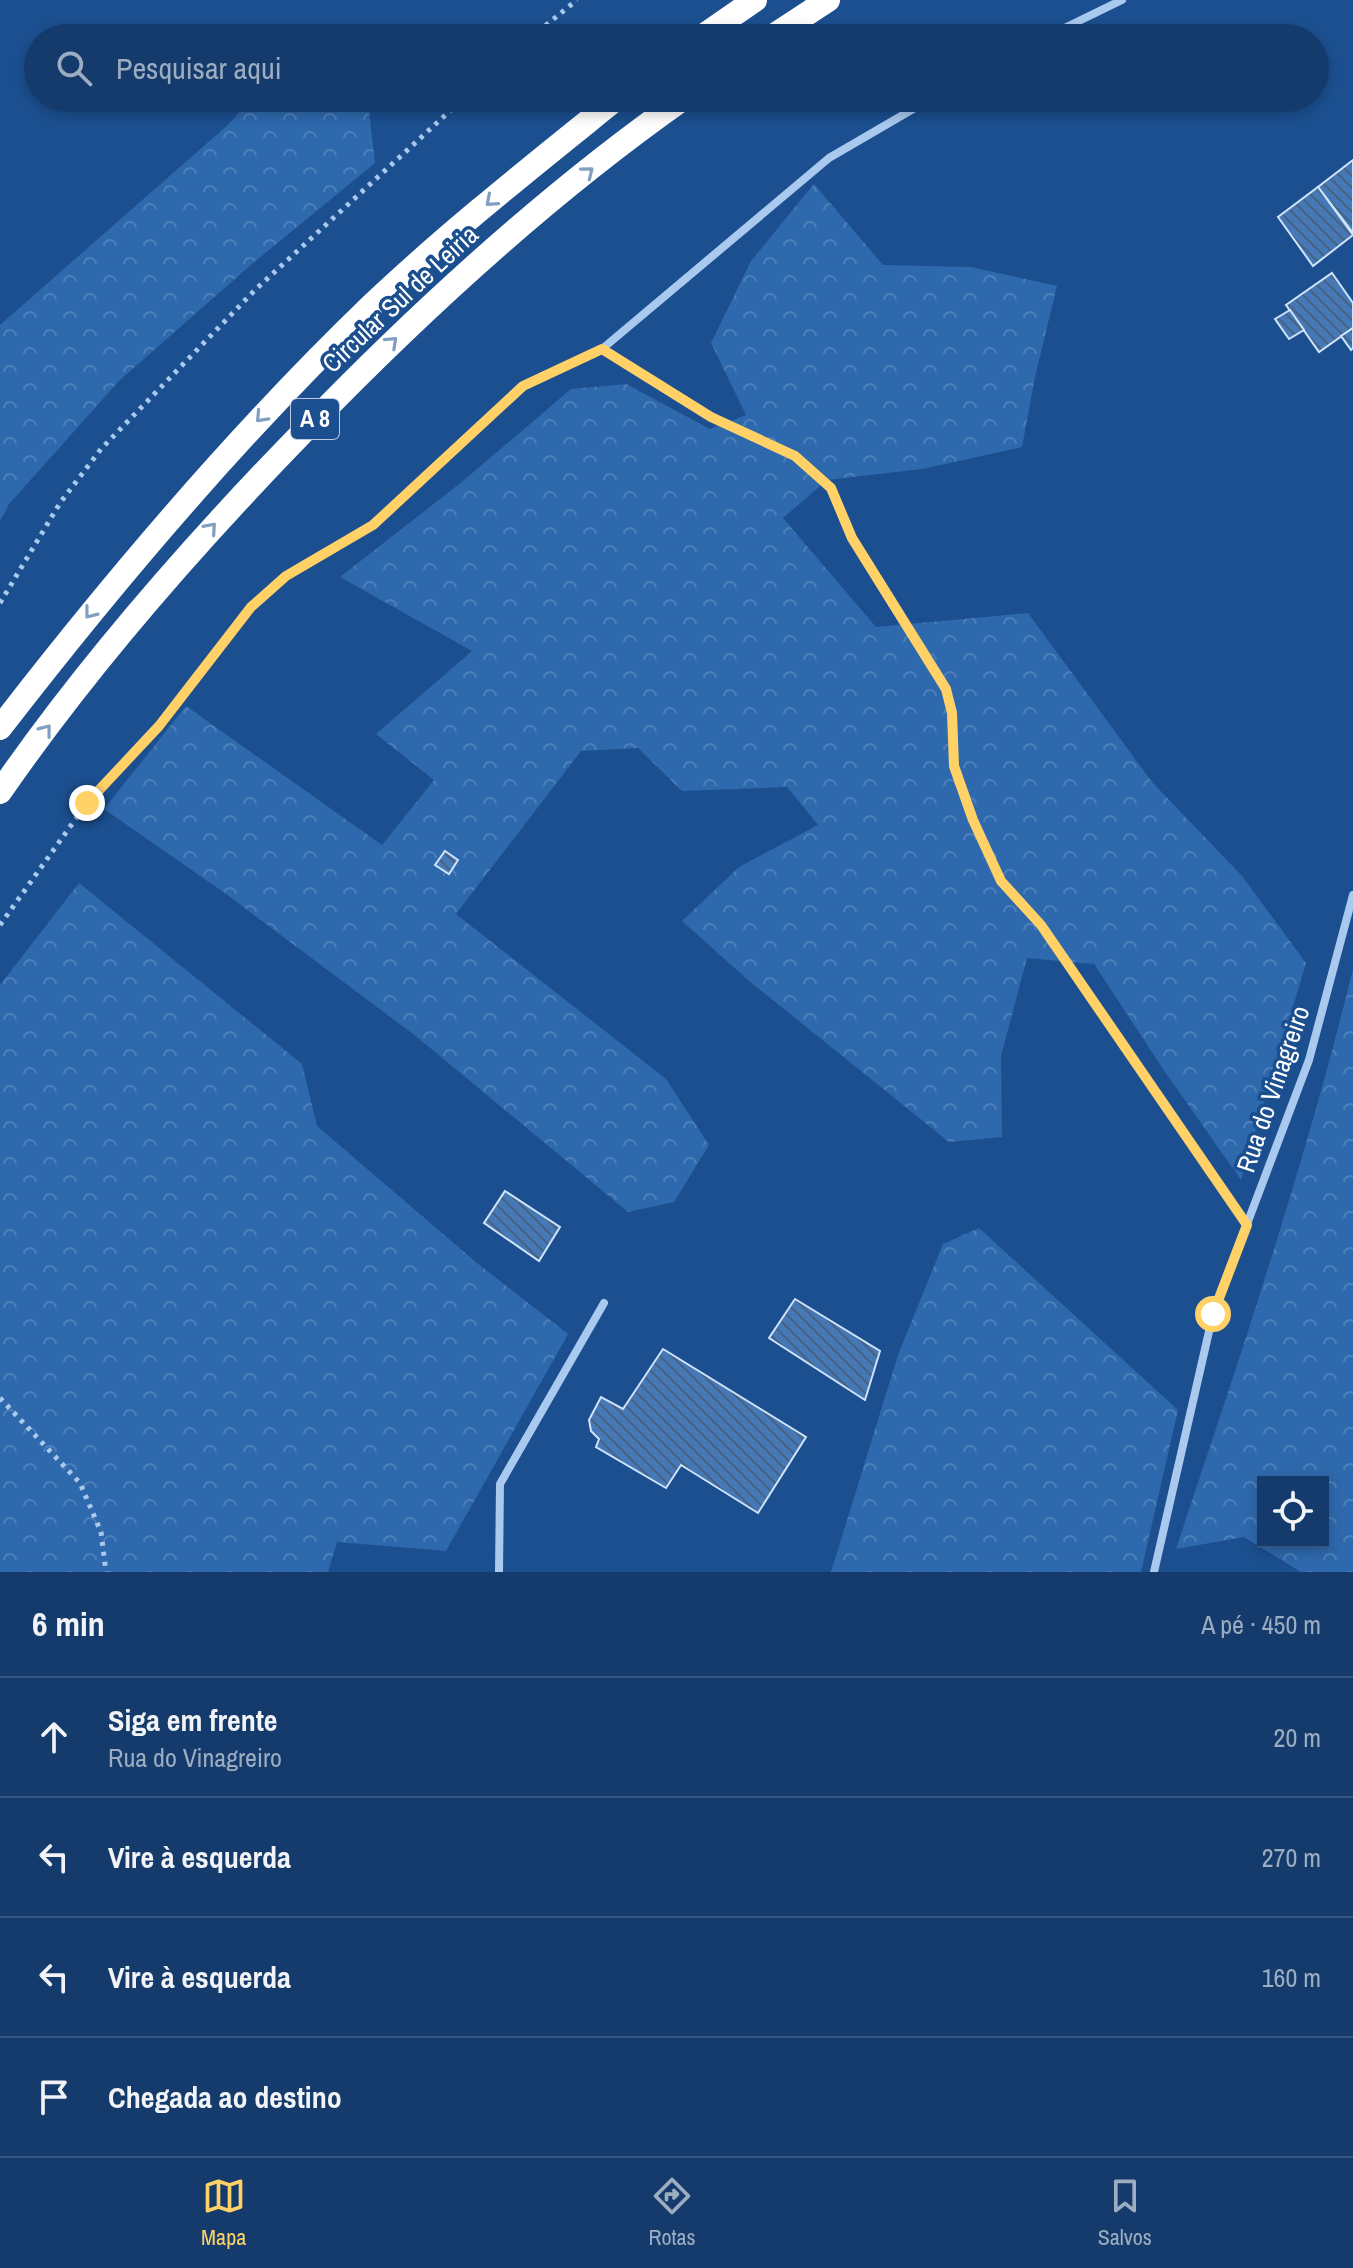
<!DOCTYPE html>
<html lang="pt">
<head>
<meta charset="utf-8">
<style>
	:root { --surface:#143b6b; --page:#214673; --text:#f1f3f6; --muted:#9dadc1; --line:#33557e; --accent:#ffd166 }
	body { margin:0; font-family:"Archivo Narrow",sans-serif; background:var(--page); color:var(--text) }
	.controls { position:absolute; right:24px; bottom:24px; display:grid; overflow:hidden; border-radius:0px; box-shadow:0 4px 12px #0003 }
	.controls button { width:72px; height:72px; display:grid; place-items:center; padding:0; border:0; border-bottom:2px solid var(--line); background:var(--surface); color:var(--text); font:40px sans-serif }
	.stop { position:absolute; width:24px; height:24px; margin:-18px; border:6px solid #ffd166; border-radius:50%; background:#fff }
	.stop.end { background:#ffd166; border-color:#fff; box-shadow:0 2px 8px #0008 }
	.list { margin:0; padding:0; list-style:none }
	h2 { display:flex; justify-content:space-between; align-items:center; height:104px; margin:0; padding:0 32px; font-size:34px }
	h2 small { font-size:26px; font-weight:400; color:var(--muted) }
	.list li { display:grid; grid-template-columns:52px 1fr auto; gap:24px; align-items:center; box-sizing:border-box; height:120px; padding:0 32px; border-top:2px solid var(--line) }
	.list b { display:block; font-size:30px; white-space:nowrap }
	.list p { margin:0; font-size:26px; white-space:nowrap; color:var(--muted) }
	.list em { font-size:26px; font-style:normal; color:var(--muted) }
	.icon { flex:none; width:44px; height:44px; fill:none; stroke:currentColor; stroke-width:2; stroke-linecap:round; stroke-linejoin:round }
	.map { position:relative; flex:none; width:1353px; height:1572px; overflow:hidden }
	.search { position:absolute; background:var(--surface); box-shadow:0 4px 12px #0003; left:24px; right:24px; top:24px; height:88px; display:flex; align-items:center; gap:20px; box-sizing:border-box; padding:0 28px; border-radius:44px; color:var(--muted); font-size:30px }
	.sheet { height:584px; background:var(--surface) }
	nav { display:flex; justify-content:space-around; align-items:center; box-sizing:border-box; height:112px; border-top:2px solid var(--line); background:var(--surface); font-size:22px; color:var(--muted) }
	nav a { display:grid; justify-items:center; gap:4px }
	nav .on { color:var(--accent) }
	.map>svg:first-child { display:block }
	.forest { fill:url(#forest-crowns); fill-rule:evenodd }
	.building { fill:url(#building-back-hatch); stroke:#cfe3fa; stroke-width:2 }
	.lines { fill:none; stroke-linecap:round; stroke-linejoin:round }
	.path { stroke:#a9c9ee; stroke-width:5; stroke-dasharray:4 6; stroke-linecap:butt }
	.minor { stroke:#a9c9ee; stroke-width:8 }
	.motorway { stroke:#fff; stroke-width:24 }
	.oneway { stroke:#829ec1 }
	.route { stroke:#ffd166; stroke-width:10 }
	.labels { text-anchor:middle; stroke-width:7; stroke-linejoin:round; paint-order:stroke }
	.shield { fill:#1b4f8f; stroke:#bbcadd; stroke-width:2 }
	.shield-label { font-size:24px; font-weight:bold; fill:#fff }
	.street-label { font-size:26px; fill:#fff; stroke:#1b4f8f }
</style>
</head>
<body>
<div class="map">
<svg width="1353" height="1572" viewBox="0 0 1353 1572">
	<defs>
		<pattern id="forest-crowns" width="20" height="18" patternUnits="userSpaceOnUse" patternTransform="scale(2)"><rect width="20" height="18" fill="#2e69ad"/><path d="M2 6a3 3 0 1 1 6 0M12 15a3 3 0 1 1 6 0" fill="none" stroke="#4d80b9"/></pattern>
		<pattern id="building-back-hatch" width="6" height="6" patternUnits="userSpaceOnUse" patternTransform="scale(2)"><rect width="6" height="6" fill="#4478b7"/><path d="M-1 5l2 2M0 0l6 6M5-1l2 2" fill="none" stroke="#486282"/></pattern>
	</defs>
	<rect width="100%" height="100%" fill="#1b4f8f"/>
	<g class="forest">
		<path d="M252,98H363L368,102L375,163L252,264L120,380L9,504L0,521V325L230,123Z"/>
		<path d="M814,184L883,265L971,267L1057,286L1035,377L1022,447L922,469L827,480L783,518L876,627L1028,613L1152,782L1242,876L1306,963L1241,1180L1165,1072L1094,964L1027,958L1001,1056L1002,1137L949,1142L748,980L682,921L739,867L818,825L787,787L682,791L638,748L581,751L456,914L666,1079L709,1145L674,1202L628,1212L417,1037L226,894L104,809L186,706L382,845L434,780L376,734L472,651L340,577L463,481L571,389L626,384L710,429L746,415L711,343L751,261Z"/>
		<path d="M79,883L302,1064L317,1126L477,1263L568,1334L446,1551L337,1542L328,1572H0V985Z"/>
		<path d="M1353,969V1572H1301L1244,1537L1176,1549C1240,1357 1305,1165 1353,969ZM1263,1482H1323V1542H1263Z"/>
		<path d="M979,1228L1178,1410L1141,1572H831L898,1355L943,1244Z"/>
	</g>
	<g class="building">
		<path d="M1353,160V233L1318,187Z"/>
		<path d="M1318,187L1353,235L1313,266L1278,217Z"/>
		<path d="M1332,273L1353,303V328L1319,352L1286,305Z"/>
		<path d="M1290,310L1304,330L1289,339L1275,319Z"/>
		<path d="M1353,328V348L1351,350L1341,336Z"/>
		<path d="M445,851L458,860L449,874L435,865Z"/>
		<path d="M505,1191L560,1227L539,1261L484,1223Z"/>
		<path d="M795,1299L880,1351L865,1400L769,1338Z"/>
		<path d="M663,1349L806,1437L758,1513L681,1465L666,1488L596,1447L599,1439L591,1431L589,1420L601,1397L623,1409Z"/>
	</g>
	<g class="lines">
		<g class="path">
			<path d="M530,38L577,0"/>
			<path d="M0,603L60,503L101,449L256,289L464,98"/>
			<path d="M0,925L87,803L159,726L251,607L286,576L373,525L523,386L586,356"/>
			<path d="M0,1398L80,1483L101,1532L106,1572"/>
		</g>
		<g class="minor">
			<path d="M1044,38L1122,0"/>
			<path d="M932,98L829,158L602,349L711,417L795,456L831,488L852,538L946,689L952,713L954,766L973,820L1001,881L1041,925L1247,1225"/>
			<path d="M499,1572L500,1484L604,1303"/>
			<path d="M1154,1572L1213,1314L1309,1060L1353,895"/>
		</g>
		<g class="motorway">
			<path d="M700,38L755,0"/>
			<path d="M770,38L828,0"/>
			<path d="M0,728C115,579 236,436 372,305C449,232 534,165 617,98"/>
			<path d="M0,792C89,663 194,544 303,432C420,311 546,195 684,98"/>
		</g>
	</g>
	<defs><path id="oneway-chevron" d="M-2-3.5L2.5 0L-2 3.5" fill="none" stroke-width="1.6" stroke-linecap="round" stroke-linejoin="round" transform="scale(2)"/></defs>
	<g class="oneway">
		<use href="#oneway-chevron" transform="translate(588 172) rotate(-39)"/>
		<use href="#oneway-chevron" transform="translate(491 201) rotate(139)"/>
		<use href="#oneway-chevron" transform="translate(392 342) rotate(-43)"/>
		<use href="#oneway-chevron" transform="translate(261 417) rotate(133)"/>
		<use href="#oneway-chevron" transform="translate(211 528) rotate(-49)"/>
		<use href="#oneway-chevron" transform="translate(90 613) rotate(128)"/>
		<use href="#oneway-chevron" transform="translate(46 730) rotate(-52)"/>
	</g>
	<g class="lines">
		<path class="route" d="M87,803L159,726L251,607L286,576L373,525L523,386L602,349L711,417L795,456L831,488L852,538L946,689L952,713L954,766L973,820L1001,881L1041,925L1247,1225L1213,1314"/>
	</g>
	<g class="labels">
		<rect class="shield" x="291" y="399" width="48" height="40" rx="6"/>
		<g class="shield-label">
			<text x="315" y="427">A 8</text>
		</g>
		<g class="street-label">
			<text transform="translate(400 299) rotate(-43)" y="9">Circular Sul de Leiria</text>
			<text transform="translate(1273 1089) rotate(-71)" y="9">Rua do Vinagreiro</text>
		</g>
	</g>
</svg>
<div class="controls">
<button><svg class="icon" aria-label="locate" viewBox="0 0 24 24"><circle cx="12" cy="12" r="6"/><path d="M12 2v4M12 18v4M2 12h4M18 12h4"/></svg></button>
</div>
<div class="stop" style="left:1213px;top:1314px"></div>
<div class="stop end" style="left:87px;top:803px"></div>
<div class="search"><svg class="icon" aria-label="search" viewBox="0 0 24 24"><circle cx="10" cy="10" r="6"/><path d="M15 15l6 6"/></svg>Pesquisar aqui</div>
</div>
<section class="sheet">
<h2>6 min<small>A pé · 450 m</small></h2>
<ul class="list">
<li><svg class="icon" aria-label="ahead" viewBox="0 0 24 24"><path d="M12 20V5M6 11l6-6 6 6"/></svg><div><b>Siga em frente</b><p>Rua do Vinagreiro</p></div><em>20 m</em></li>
<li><svg class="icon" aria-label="left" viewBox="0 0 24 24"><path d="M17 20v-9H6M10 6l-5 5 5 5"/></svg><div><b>Vire à esquerda</b></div><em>270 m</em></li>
<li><svg class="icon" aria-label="left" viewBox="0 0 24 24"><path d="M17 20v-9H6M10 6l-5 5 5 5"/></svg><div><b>Vire à esquerda</b></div><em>160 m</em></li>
<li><svg class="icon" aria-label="arrive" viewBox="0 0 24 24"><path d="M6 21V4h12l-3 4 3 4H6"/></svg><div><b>Chegada ao destino</b></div></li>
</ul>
</section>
<nav>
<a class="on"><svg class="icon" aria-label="map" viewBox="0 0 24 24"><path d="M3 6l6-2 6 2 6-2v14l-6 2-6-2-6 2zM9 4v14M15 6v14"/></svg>Mapa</a>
<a><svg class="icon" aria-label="directions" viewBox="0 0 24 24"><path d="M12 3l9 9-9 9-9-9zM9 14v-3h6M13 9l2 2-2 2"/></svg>Rotas</a>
<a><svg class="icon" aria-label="saved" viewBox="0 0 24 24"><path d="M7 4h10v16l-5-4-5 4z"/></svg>Salvos</a>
</nav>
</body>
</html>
